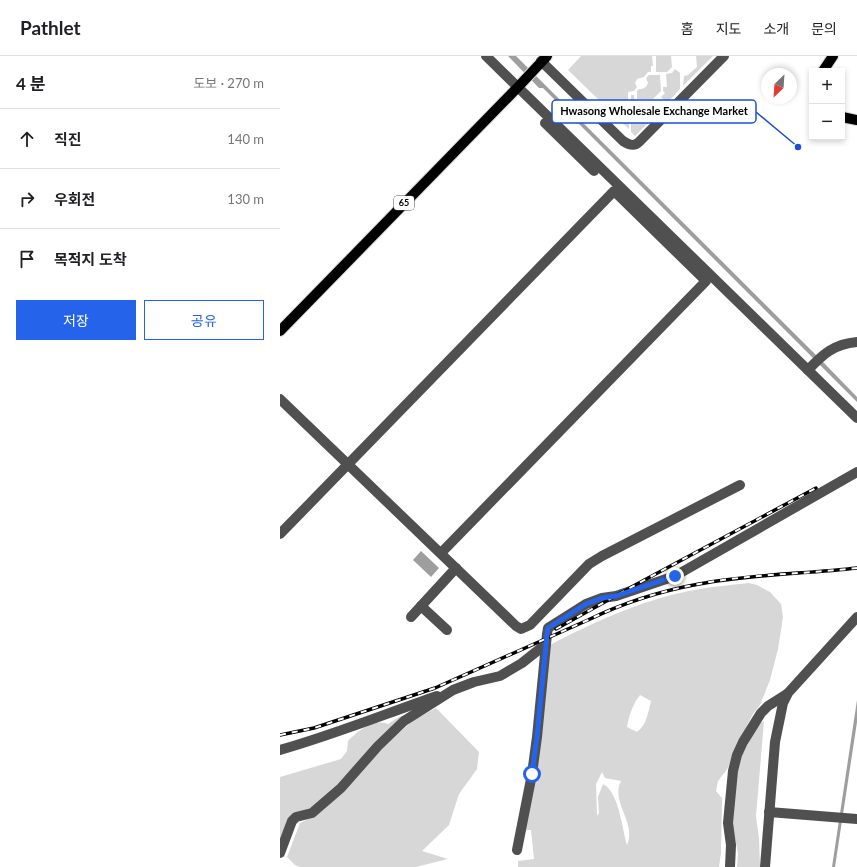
<!DOCTYPE html>
<html lang="ko">
<head>
<meta charset="utf-8">
<style>
	:root { --surface:#fff; --page:#f6f6f6; --text:#202124; --muted:#757577; --line:#e0e0e0; --accent:#2563eb }
	body { margin:0; font-family:Lato,"Noto Sans KR",sans-serif; background:var(--page); color:var(--text) }
	.controls { position:absolute; right:12px; top:12px; display:grid; overflow:hidden; border-radius:0px; box-shadow:0 2px 6px #0003 }
	.controls button { width:36px; height:36px; display:grid; place-items:center; padding:0; border:0; border-bottom:1px solid var(--line); background:var(--surface); color:var(--text); font:20px sans-serif }
	.compass { position:absolute; left:481px; top:12px; width:36px; height:36px; border-radius:50%; background:var(--surface); box-shadow:0 2px 6px #0003; rotate:205deg }
	.stop { position:absolute; width:12px; height:12px; margin:-9px; border:3px solid #2563eb; border-radius:50%; background:#fff }
	.stop.end { background:#2563eb; border-color:#fff; box-shadow:0 1px 4px #0008 }
	.list { margin:0; padding:0; list-style:none }
	h2 { display:flex; justify-content:space-between; align-items:center; height:52px; margin:0; padding:0 16px; font-size:17px }
	h2 small { font-size:13px; font-weight:400; color:var(--muted) }
	.list li { display:grid; grid-template-columns:26px 1fr auto; gap:12px; align-items:center; box-sizing:border-box; height:60px; padding:0 16px; border-top:1px solid var(--line) }
	.list b { display:block; font-size:15px; white-space:nowrap }
	.list em { font-size:13px; font-style:normal; color:var(--muted) }
	.actions { display:flex; gap:8px; padding:12px 16px }
	.actions a { flex:1; padding:9px 0; border:1px solid var(--accent); border-radius:0px; text-align:center; font-size:14px; color:var(--accent) }
	.actions .main { background:var(--accent); color:#fff }
	.icon { flex:none; width:22px; height:22px; fill:none; stroke:currentColor; stroke-width:2; stroke-linecap:round; stroke-linejoin:round }
	.map { position:relative; flex:none; width:577px; height:811px; overflow:hidden }
	header { display:flex; align-items:center; gap:24px; box-sizing:border-box; height:56px; padding:0 20px; background:var(--surface); border-bottom:1px solid var(--line) }
	header strong { font-size:19px }
	nav { display:flex; gap:22px; margin-inline-start:auto; font-size:14px }
	main { display:flex }
	aside { flex:1; background:var(--surface) }
	.map>svg:first-child { display:block }
	.green { fill:#d7d7d7; fill-rule:evenodd }
	.water { fill:#9e9e9e }
	.lines { fill:none; stroke-linecap:round; stroke-linejoin:round }
	.major-casing { stroke:#dbdbdb; stroke-width:12 }
	.minor { stroke:#505050; stroke-width:10 }
	.major { stroke:#000; stroke-width:10 }
	.rail-casing { stroke:#000; stroke-width:3.5 }
	.rail { stroke:#fff; stroke-width:2; stroke-dasharray:6; stroke-linecap:butt }
	.route { stroke:#2563eb; stroke-width:5 }
	.labels { text-anchor:middle; stroke-width:3; stroke-linejoin:round; paint-order:stroke }
	.shield { fill:#fff; stroke:#4c4c4c; stroke-width:1 }
	.shield-label { font-size:9px; font-weight:bold; fill:#000 }
	.leader { fill:none; stroke:#1d4ed8; stroke-width:1.5 }
	.callout-dot { fill:#1d4ed8; stroke:#fff; stroke-width:1.5 }
	.callout { fill:#fff; stroke:#1d4ed8; stroke-width:1.5 }
	.callout-label { font-size:11px; text-anchor:middle; font-weight:bold; fill:#000 }
</style>
</head>
<body>
<header>
<strong>Pathlet</strong>
<nav><a>홈</a><a>지도</a><a>소개</a><a>문의</a></nav>
</header>
<main>
<aside>
<h2>4 분<small>도보 · 270 m</small></h2>
<ul class="list">
<li><svg class="icon" aria-label="ahead" viewBox="0 0 24 24"><path d="M12 20V5M6 11l6-6 6 6"/></svg><div><b>직진</b></div><em>140 m</em></li>
<li><svg class="icon" aria-label="right" viewBox="0 0 24 24"><path d="M7 20v-9h11M14 6l5 5-5 5"/></svg><div><b>우회전</b></div><em>130 m</em></li>
<li><svg class="icon" aria-label="arrive" viewBox="0 0 24 24"><path d="M6 21V4h12l-3 4 3 4H6"/></svg><div><b>목적지 도착</b></div></li>
</ul>
<div class="actions"><a class="main">저장</a><a>공유</a></div>
</aside>
<div class="map">
<svg width="577" height="811" viewBox="0 0 577 811">
	<rect width="100%" height="100%" fill="#fff"/>
	<g class="green">
		<path d="M301,0H372L373,10H371V16H368L364,21L357,23L355,27L357,31L354,35L348,36L349,73L288,14Z"/>
		<path d="M376,0H391L392,11L387,16H376Z"/>
		<path d="M416,0H433L403,30L404,20L408,19L417,11Z"/>
		<path d="M395,13L400,17V33L387,47L381,41L385,37L383,35V31H387L386,18L392,17Z"/>
		<path d="M369,19H380L381,35L373,43H357V35L359,33H362L366,31L368,27L366,22Z"/>
		<path d="M351,39H354L355,50H369V45H372L375,48L379,44L385,50L355,80L351,76Z"/>
		<path d="M469,527L477,529L490,536L501,548L503,561L498,593L490,624L480,649L473,658L454,694L448,712L438,725L436,735L442,742V748L441,797L439,811H238V805L254,803L251,774H246L270,589C318,564 366,542 420,533C436,530 453,529 469,527ZM360,639L371,645C368,656 367,669 357,676L347,671C349,659 353,648 360,639ZM322,716L325,722L341,725C330,746 357,767 347,789C342,773 339,736 323,728L318,741L319,757L317,760L316,728Z"/>
		<path d="M156,652L199,696L197,713L179,738L169,769L142,795L168,803L136,811H20L15,809L7,801L20,767L34,760L101,692L128,669L137,662Z"/>
		<path d="M126,659L60,729L29,755L0,784V721L61,703L67,695L68,685C78,675 93,662 108,668L119,661Z"/>
		<path d="M484,665L476,760L479,782L480,811H457L458,797L451,762L456,723L462,699L478,669Z"/>
	</g>
	<g class="water">
		<path d="M228,0H236L543,306L577,341V346L263,32H259Z"/>
		<path d="M141,495L159,512L151,521L133,504Z"/>
		<path d="M577,644V666L555,811H552Z"/>
	</g>
	<g class="lines">
		<defs>
			<g id="major">
				<path d="M543,15L553,0"/>
				<path d="M562,61L577,64"/>
				<path d="M0,275L238,31L267,0"/>
			</g>
		</defs>
		<use href="#major" class="major-casing"/>
		<g class="minor">
			<path d="M206,0L577,362"/>
			<path d="M261,5L343,85C349,89 354,91 359,86L444,0"/>
			<path d="M265,67L314,115"/>
			<path d="M528,314C543,298 554,288 577,286"/>
			<path d="M0,343L236,570L241,573L250,569L309,508L322,500L460,429"/>
			<path d="M0,478L334,135L426,225L161,497"/>
			<path d="M141,550L167,574"/>
			<path d="M131,561L176,512"/>
			<path d="M0,694C53,679 105,658 157,640"/>
			<path d="M489,756L577,763"/>
			<path d="M237,794L252,718L257,681L267,578L268,572L306,548L322,542L336,540L395,520L577,416"/>
			<path d="M0,797L12,765L16,761L32,757L61,732L98,690L124,665L173,634L194,626L220,620L242,607L266,588"/>
			<path d="M450,811L451,789L448,767L453,715L457,699L463,686L481,657L488,650L507,638"/>
			<path d="M485,811L495,686L503,647L508,637L577,561"/>
		</g>
		<use href="#major" class="major"/>
		<defs>
			<g id="rail">
				<path d="M276,573L357,528L536,432"/>
				<path d="M0,679L34,672L155,632L308,564C343,547 380,535 419,528C470,518 525,518 577,512"/>
			</g>
		</defs>
		<use href="#rail" class="rail-casing"/>
		<use href="#rail" class="rail"/>
	</g>
	<g class="lines">
		<path class="route" d="M252,718L257,681L267,578L268,572L306,548L322,542L336,540L395,520"/>
	</g>
	<g class="labels">
		<rect class="shield" x="114" y="140" width="20" height="14" rx="3"/>
		<g class="shield-label">
			<text x="124" y="150">65</text>
		</g>
	</g>
	<path class="leader" d="M518 91L476 56"/>
	<circle class="callout-dot" cx="518" cy="91" r="4"/>
	<rect class="callout" x="272" y="44" width="204" height="23" rx="4"/>
	<g class="callout-label">
		<text x="374" y="59">Hwasong Wholesale Exchange Market</text>
	</g>
</svg>
<div class="controls">
<button>+</button>
<button>−</button>
</div>
<svg class="compass" viewBox="-18 -18 36 36"><path d="M0-13l5 13h-10z" fill="#e53935"/><path d="M0 13l5-13h-10z" fill="#757577"/></svg>
<div class="stop" style="left:252px;top:718px"></div>
<div class="stop end" style="left:395px;top:520px"></div>
</div>
</main>
</body>
</html>
